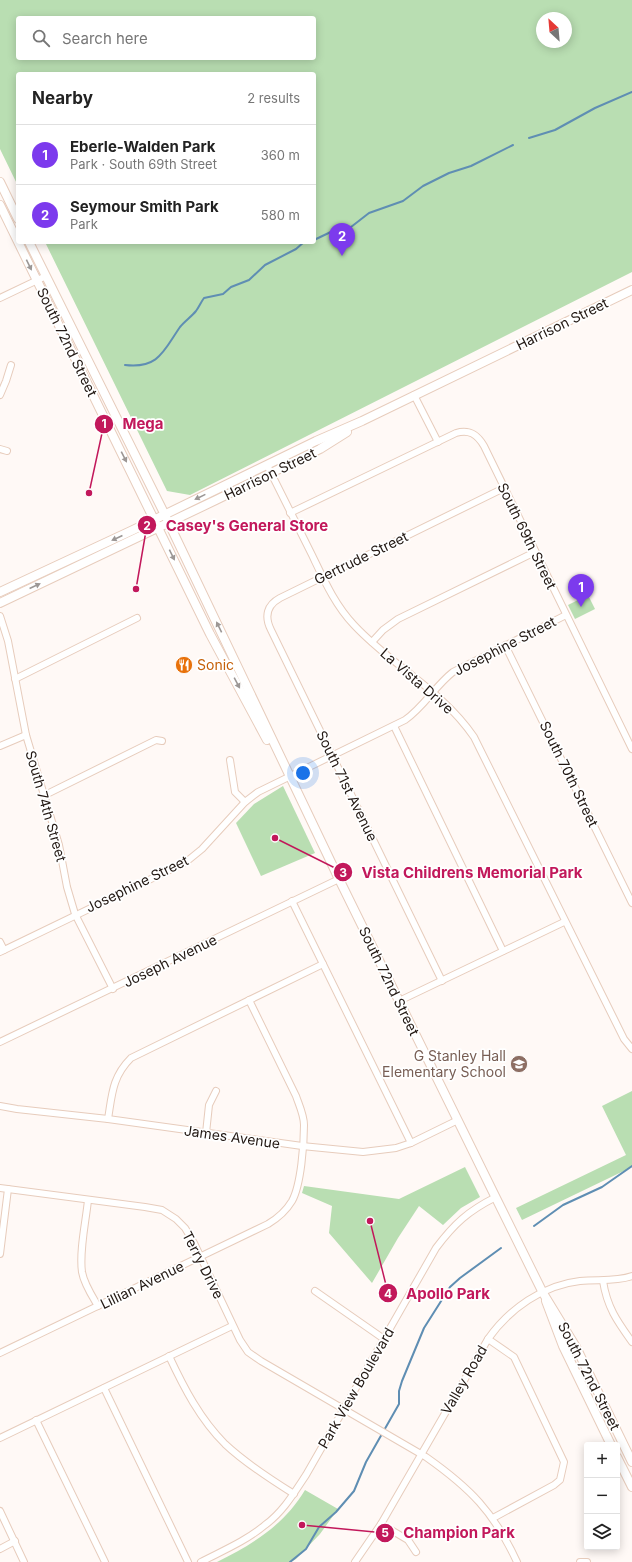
<!DOCTYPE html>
<html lang="en">
<head>
<meta charset="utf-8">
<style>
	:root { --surface:#fff; --page:#f6f6f6; --text:#222; --muted:#767676; --line:#e0e0e0; --accent:#7c3aed }
	body { margin:0; font-family:Inter,sans-serif; background:var(--page); color:var(--text) }
	.controls { position:absolute; right:12px; bottom:12px; display:grid; overflow:hidden; border-radius:4px; box-shadow:0 2px 10px #0003 }
	.controls button { width:36px; height:36px; display:grid; place-items:center; padding:0; border:0; border-bottom:1px solid var(--line); background:var(--surface); color:var(--text); font:20px sans-serif }
	.compass { position:absolute; left:536px; top:12px; width:36px; height:36px; border-radius:50%; background:var(--surface); box-shadow:0 2px 10px #0003; rotate:334deg }
	.you { position:absolute; left:303px; top:773px; width:14px; height:14px; margin:-10px; border:3px solid #fff; border-radius:50%; background:#1a73e8; box-shadow:0 0 0 6px #1a73e833 }
	.badge { display:grid; place-items:center; width:26px; height:26px; border-radius:50%; background:var(--accent); color:#fff; font-size:13px; font-weight:700 }
	.pin { position:absolute; translate:-50% -33px; filter:drop-shadow(0 1px 2px #0008) }
	.pin::after { content:''; position:absolute; top:21px; width:14px; height:12px; background:inherit; clip-path:polygon(0 0,100% 0,50% 100%) }
	.list { margin:0; padding:0; list-style:none }
	h2 { display:flex; justify-content:space-between; align-items:center; height:52px; margin:0; padding:0 16px; font-size:17px }
	h2 small { font-size:13px; font-weight:400; color:var(--muted) }
	.list li { display:grid; grid-template-columns:26px 1fr auto; gap:12px; align-items:center; box-sizing:border-box; height:60px; padding:0 16px; border-top:1px solid var(--line) }
	.list b { display:block; font-size:15px; white-space:nowrap }
	.list p { margin:0; font-size:13px; white-space:nowrap; color:var(--muted) }
	.list em { font-size:13px; font-style:normal; color:var(--muted) }
	.icon { flex:none; width:22px; height:22px; fill:none; stroke:currentColor; stroke-width:2; stroke-linecap:round; stroke-linejoin:round }
	.map { position:relative; flex:none; width:632px; height:1562px; overflow:hidden }
	.search { position:absolute; background:var(--surface); box-shadow:0 2px 10px #0003; left:16px; top:16px; width:300px; height:44px; display:flex; align-items:center; gap:10px; box-sizing:border-box; padding:0 14px; border-radius:4px; color:var(--muted); font-size:15px }
	.panel { position:absolute; background:var(--surface); box-shadow:0 2px 10px #0003; left:16px; top:72px; width:300px; height:172px; border-radius:4px }
	.map>svg:first-child { display:block }
	.green { fill:#b9deb2; fill-rule:evenodd }
	.lines { fill:none; stroke-linecap:round; stroke-linejoin:round }
	.stream { stroke:#5f8eb3; stroke-width:2 }
	.minor-casing { stroke:#e7ccbc; stroke-width:8 }
	.major-casing { stroke:#e7ccbc; stroke-width:10 }
	.minor { stroke:#fff; stroke-width:6 }
	.major { stroke:#fff; stroke-width:8 }
	.oneway { fill:#9c9795 }
	.labels { text-anchor:middle; stroke-width:3.5; stroke-linejoin:round; paint-order:stroke }
	.street-label { font-size:14px; fill:#221813; stroke:#fff }
	.food-label { font-size:14px; fill:#c56008; stroke:#fff; text-anchor:start }
	.education-label { font-size:14px; fill:#785e54; stroke:#fff; text-anchor:end }
	.leader { fill:none; stroke:#c2185b; stroke-width:1.5 }
	.callout-dot { fill:#c2185b; stroke:#fff; stroke-width:1.5 }
	.mark-label { font-size:12px; text-anchor:middle; font-weight:bold; fill:#fff }
	.callout-label { font-size:15px; text-anchor:middle; font-weight:bold; fill:#c2185b; stroke:#fff; stroke-width:3.5; stroke-linejoin:round; paint-order:stroke }
</style>
</head>
<body>
<div class="map">
<svg width="632" height="1562" viewBox="0 0 632 1562">
	<rect width="100%" height="100%" fill="#fff9f6"/>
	<g class="green">
		<path d="M0,0H632V272L190,495L167,491L45,242H314V74H18V186L0,149ZM18,18H314V58H18ZM542,18H566V42H542Z"/>
		<path d="M588,595L595,609L575,619L568,605Z"/>
		<path d="M283,786L315,853L261,876L236,823L254,804Z"/>
		<path d="M632,1091V1167L522,1220L516,1208L626,1155L602,1106Z"/>
		<path d="M465,1167L480,1197L461,1208L443,1225L419,1206L398,1238L372,1283L329,1233L332,1206L302,1193L304,1186L399,1199Z"/>
		<path d="M305,1490L338,1509L320,1534L296,1559L291,1562H217C253,1544 284,1525 305,1490Z"/>
	</g>
	<g class="lines">
		<g class="stream">
			<path d="M529,138L555,130L595,108L632,92"/>
			<path d="M314,240L337,229L351,227L369,213L403,201L423,186L449,173L471,166L513,145"/>
			<path d="M125,365C159,369 164,350 180,327C185,321 191,317 196,311C199,307 201,302 204,298L223,294L231,287L249,280L265,265L296,249L304,242"/>
			<path d="M534,1226L563,1205L602,1187L632,1166"/>
			<path d="M290,1562L306,1549L319,1527L336,1512L354,1491L366,1462L399,1404V1391L402,1381L424,1328L450,1287L460,1278L501,1248"/>
		</g>
		<defs>
			<g id="minor">
				<path d="M0,298L46,276"/>
				<path d="M0,395L6,381L11,365"/>
				<path d="M414,395L438,442"/>
				<path d="M0,449L7,451"/>
				<path d="M267,465C282,495 297,525 312,555C324,580 335,605 354,625C392,666 442,690 474,737L624,1039L632,1049"/>
				<path d="M290,513L456,433C469,429 477,434 484,446L632,749"/>
				<path d="M0,616L8,641L26,735L59,845L67,887L75,914L113,989"/>
				<path d="M372,642L383,630L398,619L535,552"/>
				<path d="M505,645L632,903"/>
				<path d="M15,679L137,618"/>
				<path d="M394,726L503,951"/>
				<path d="M0,746L26,735"/>
				<path d="M230,760L235,792L245,802"/>
				<path d="M45,795L156,740L162,741"/>
				<path d="M292,901L411,1143"/>
				<path d="M0,942L4,950"/>
				<path d="M0,952L186,862L202,849L245,802L258,792L405,720C424,707 435,686 453,672L566,615"/>
				<path d="M442,981L271,630C264,616 267,605 280,598L504,488"/>
				<path d="M399,1001L564,922"/>
				<path d="M0,1042L339,879"/>
				<path d="M0,1106L17,1109L108,1119L302,1146L363,1152L396,1148L411,1143L458,1120"/>
				<path d="M108,1119C112,1095 112,1077 131,1058L323,964"/>
				<path d="M206,1133L209,1105L216,1091"/>
				<path d="M0,1188L145,1207L162,1210L176,1219L185,1228L194,1243L240,1340L248,1352L261,1361L426,1457C470,1488 494,1512 517,1562"/>
				<path d="M88,1200C86,1221 79,1251 82,1272C84,1284 92,1296 98,1306"/>
				<path d="M0,1254L8,1189"/>
				<path d="M603,1281C607,1307 617,1321 632,1342"/>
				<path d="M315,1291L384,1339"/>
				<path d="M488,1339L514,1357L564,1462L560,1480L554,1485L493,1518"/>
				<path d="M0,1353L268,1224C278,1218 286,1211 292,1201C301,1185 304,1144 304,1125C304,1115 299,1105 296,1096L249,1000"/>
				<path d="M169,1356C184,1388 200,1419 225,1444C245,1463 270,1479 294,1494"/>
				<path d="M104,1388L188,1562"/>
				<path d="M36,1420L105,1562"/>
				<path d="M0,1438L232,1326"/>
				<path d="M0,1511L24,1562"/>
				<path d="M381,1524L408,1540L416,1552"/>
				<path d="M0,1549L15,1541"/>
				<path d="M201,1562C222,1551 246,1541 265,1525C283,1512 294,1493 306,1475L436,1248C454,1224 468,1211 496,1197"/>
				<path d="M355,1562L381,1524L488,1339C509,1309 543,1285 580,1281C598,1279 615,1282 632,1276"/>
				<path d="M580,1562H587"/>
			</g>
			<g id="major">
				<path d="M0,182L18,219"/>
				<path d="M0,205L210,634L267,740"/>
				<path d="M29,242L165,515L339,879L493,1192L543,1293L576,1347L632,1462"/>
				<path d="M0,592L133,530L316,441L362,421L632,290"/>
				<path d="M0,603L216,500L320,449L347,432"/>
				<path d="M546,1301L563,1346L611,1445"/>
				<path d="M617,1457L632,1487"/>
			</g>
		</defs>
		<use href="#minor" class="minor-casing"/>
		<use href="#major" class="major-casing"/>
		<use href="#minor" class="minor"/>
		<use href="#major" class="major"/>
	</g>
	<defs><path id="oneway-solid" d="M-6-.8H1V-3.2L6.5 0L1 3.2V.8H-6Z"/></defs>
	<g class="oneway">
		<use href="#oneway-solid" transform="translate(29 265) rotate(64)"/>
		<use href="#oneway-solid" transform="translate(124 457) rotate(63)"/>
		<use href="#oneway-solid" transform="translate(200 497) rotate(154)"/>
		<use href="#oneway-solid" transform="translate(117 538) rotate(155)"/>
		<use href="#oneway-solid" transform="translate(172 555) rotate(64)"/>
		<use href="#oneway-solid" transform="translate(35 586) rotate(-25)"/>
		<use href="#oneway-solid" transform="translate(219 627) rotate(-116)"/>
		<use href="#oneway-solid" transform="translate(237 683) rotate(62)"/>
	</g>
	<defs>
		<symbol id="restaurant-disc" viewBox="-11 -11 22 22"><circle r="9.5" fill="#e8710a" stroke="#fff"/><path d="M-5-6h1v4h1v-4h1v4h1v-4h1v5L-1.5 .5V6h-2V.5L-5-1ZM5-6V6H3V1.5H1.5Q1.5-4 5-6Z" fill="#fff"/></symbol>
		<symbol id="school-disc" viewBox="-11 -11 22 22"><circle r="9.5" fill="#8d6e63" stroke="#fff"/><path d="M0-5L7-2L0 1L-7-2ZM-4 1L0 2.5L4 1V4Q0 6-4 4Z" fill="#fff"/></symbol>
	</defs>
	<g fill-rule="evenodd">
		<use href="#restaurant-disc" x="174" y="655" width="20" height="20"/>
		<use href="#school-disc" x="509" y="1054" width="20" height="20"/>
	</g>
	<g class="labels">
		<g class="street-label">
			<text transform="translate(562 324) rotate(-26)" y="5">Harrison Street</text>
			<text transform="translate(67 342) rotate(64)" y="5">South 72nd Street</text>
			<text transform="translate(270 474) rotate(-26)" y="5">Harrison Street</text>
			<text transform="translate(527 536) rotate(64)" y="5">South 69th Street</text>
			<text transform="translate(361 558) rotate(-26)" y="5">Gertrude Street</text>
			<text transform="translate(505 646) rotate(-27)" y="5">Josephine Street</text>
			<text transform="translate(417 681) rotate(41)" y="5">La Vista Drive</text>
			<text transform="translate(569 774) rotate(64)" y="5">South 70th Street</text>
			<text transform="translate(347 786) rotate(64)" y="5">South 71st Avenue</text>
			<text transform="translate(46 806) rotate(74)" y="5">South 74th Street</text>
			<text transform="translate(137 884) rotate(-26)" y="5">Josephine Street</text>
			<text transform="translate(170 961) rotate(-26)" y="5">Joseph Avenue</text>
			<text transform="translate(389 981) rotate(64)" y="5">South 72nd Street</text>
			<text transform="translate(232 1137) rotate(8)" y="5">James Avenue</text>
			<text transform="translate(203 1265) rotate(63)" y="5">Terry Drive</text>
			<text transform="translate(142 1285) rotate(-26)" y="5">Lillian Avenue</text>
			<text transform="translate(589 1376) rotate(63)" y="5">South 72nd Street</text>
			<text transform="translate(464 1380) rotate(-60)" y="5">Valley Road</text>
			<text transform="translate(356 1388) rotate(-60)" y="5">Park View Boulevard</text>
		</g>
		<g class="food-label">
			<text x="197" y="670">Sonic</text>
		</g>
		<g class="education-label">
			<text x="506" y="1061">G Stanley Hall<tspan x="506" dy="16">Elementary School</tspan></text>
		</g>
	</g>
	<path class="leader" d="M89 493L104 424M136 589L147 525M275 838L343 872M370 1221L388 1293M302 1525L385 1533"/>
	<g class="callout-dot">
		<circle cx="89" cy="493" r="4"/>
		<circle cx="136" cy="589" r="4"/>
		<circle cx="275" cy="838" r="4"/>
		<circle cx="370" cy="1221" r="4"/>
		<circle cx="302" cy="1525" r="4"/>
		<circle cx="104" cy="424" r="10"/>
		<circle cx="147" cy="525" r="10"/>
		<circle cx="343" cy="872" r="10"/>
		<circle cx="388" cy="1293" r="10"/>
		<circle cx="385" cy="1533" r="10"/>
	</g>
	<g class="mark-label">
		<text x="104" y="428">1</text>
		<text x="147" y="530">2</text>
		<text x="343" y="877">3</text>
		<text x="388" y="1298">4</text>
		<text x="385" y="1537">5</text>
	</g>
	<g class="callout-label">
		<text x="143" y="429">Mega</text>
		<text x="247" y="531">Casey's General Store</text>
		<text x="472" y="878">Vista Childrens Memorial Park</text>
		<text x="448" y="1299">Apollo Park</text>
		<text x="459" y="1538">Champion Park</text>
	</g>
</svg>
<div class="controls">
<button>+</button>
<button>−</button>
<button><svg class="icon" aria-label="layers" viewBox="0 0 24 24"><path d="M12 4l9 5-9 5-9-5zM3 14l9 5 9-5"/></svg></button>
</div>
<svg class="compass" viewBox="-18 -18 36 36"><path d="M0-13l5 13h-10z" fill="#e53935"/><path d="M0 13l5-13h-10z" fill="#767676"/></svg>
<div class="you"></div>
<div class="pin badge" style="left:581px;top:607px">1</div>
<div class="pin badge" style="left:342px;top:256px">2</div>
<div class="search"><svg class="icon" aria-label="search" viewBox="0 0 24 24"><circle cx="10" cy="10" r="6"/><path d="M15 15l6 6"/></svg>Search here</div>
<section class="panel">
<h2>Nearby<small>2 results</small></h2>
<ul class="list">
<li><span class="badge">1</span><div><b>Eberle-Walden Park</b><p>Park · South 69th Street</p></div><em>360 m</em></li>
<li><span class="badge">2</span><div><b>Seymour Smith Park</b><p>Park</p></div><em>580 m</em></li>
</ul>
</section>
</div>
</body>
</html>
